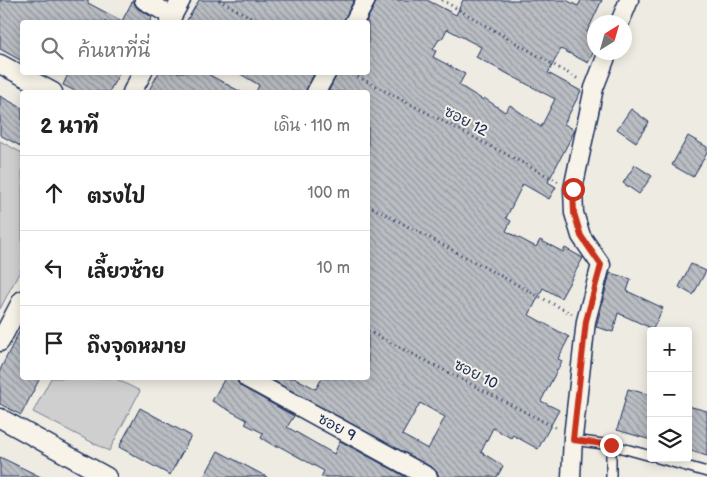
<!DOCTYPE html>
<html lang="th">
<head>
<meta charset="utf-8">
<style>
	:root { --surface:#fff; --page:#f6f6f6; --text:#222; --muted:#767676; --line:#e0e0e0 }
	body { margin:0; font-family:"Balsamiq Sans","Playpen Sans Thai",sans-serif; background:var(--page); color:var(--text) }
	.controls { position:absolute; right:15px; bottom:15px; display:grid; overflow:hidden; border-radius:5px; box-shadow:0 2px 12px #0003 }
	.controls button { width:45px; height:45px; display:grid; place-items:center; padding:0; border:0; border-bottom:1px solid var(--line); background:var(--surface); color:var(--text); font:25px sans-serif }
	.compass { position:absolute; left:587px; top:15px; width:45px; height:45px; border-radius:50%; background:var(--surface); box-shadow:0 2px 12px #0003; rotate:37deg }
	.stop { position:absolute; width:15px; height:15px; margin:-11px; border:4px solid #c8321e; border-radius:50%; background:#fff }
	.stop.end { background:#c8321e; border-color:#fff; box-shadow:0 1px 5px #0008 }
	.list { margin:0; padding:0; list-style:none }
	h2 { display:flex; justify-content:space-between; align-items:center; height:65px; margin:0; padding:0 20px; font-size:21px }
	h2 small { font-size:16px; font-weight:400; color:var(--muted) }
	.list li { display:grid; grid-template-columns:32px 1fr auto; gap:15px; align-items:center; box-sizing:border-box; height:75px; padding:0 20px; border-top:1px solid var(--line) }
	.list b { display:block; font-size:19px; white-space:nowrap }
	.list em { font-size:16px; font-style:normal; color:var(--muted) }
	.icon { flex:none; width:28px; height:28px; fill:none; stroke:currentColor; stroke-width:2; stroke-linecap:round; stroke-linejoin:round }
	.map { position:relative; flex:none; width:707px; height:477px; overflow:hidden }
	.search { position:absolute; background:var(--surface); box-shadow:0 2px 12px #0003; left:20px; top:20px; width:350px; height:55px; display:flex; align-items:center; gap:12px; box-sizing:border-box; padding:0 18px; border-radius:5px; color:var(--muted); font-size:19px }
	.panel { position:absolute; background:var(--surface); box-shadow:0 2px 12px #0003; left:20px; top:90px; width:350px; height:290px; border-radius:5px }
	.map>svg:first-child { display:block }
	.grass { fill:#cfcfcf; stroke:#757f96 }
	.building { fill:url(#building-back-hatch); stroke:#1b2f5e; fill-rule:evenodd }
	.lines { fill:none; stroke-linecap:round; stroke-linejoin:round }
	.service-casing { stroke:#1b2f5e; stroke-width:12 }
	.minor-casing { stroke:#1b2f5e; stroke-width:21 }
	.path { stroke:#1b2f5e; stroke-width:3; stroke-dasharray:1 4; stroke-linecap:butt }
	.service { stroke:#f7f3e8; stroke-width:9 }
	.minor { stroke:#f7f3e8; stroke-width:18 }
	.route { stroke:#c8321e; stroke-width:6 }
	.labels { text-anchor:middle; stroke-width:4; stroke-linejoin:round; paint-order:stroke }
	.street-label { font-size:15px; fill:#1b2f5e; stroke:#f7f3e8 }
</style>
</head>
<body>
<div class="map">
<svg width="707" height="477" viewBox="0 0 707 477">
	<defs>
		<pattern id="building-back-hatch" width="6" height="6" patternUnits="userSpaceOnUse" patternTransform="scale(1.25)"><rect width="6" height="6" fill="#babdc2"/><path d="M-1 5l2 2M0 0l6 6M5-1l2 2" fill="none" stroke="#969aa1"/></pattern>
	</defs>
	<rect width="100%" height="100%" fill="#eeebe2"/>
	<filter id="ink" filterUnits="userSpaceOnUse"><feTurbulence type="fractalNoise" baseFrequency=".02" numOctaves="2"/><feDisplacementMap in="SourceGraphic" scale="10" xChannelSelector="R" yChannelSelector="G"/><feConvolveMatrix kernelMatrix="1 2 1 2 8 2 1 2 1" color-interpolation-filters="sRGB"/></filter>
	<g filter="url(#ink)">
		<g class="grass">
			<path d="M0,141L22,153V267L0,309Z"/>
			<path d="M51,378H114L140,391L109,451L33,412Z"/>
		</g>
		<g class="building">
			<path d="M0,0H88V3L122,21L133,0L135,5L138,9L152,17L150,22H22V61L0,49Z"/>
			<path d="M199,0H354L343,22H186Z"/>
			<path d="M377,0H427L456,15L463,0H566L578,6L581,0H602L587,32L594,36V51L588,63L561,49L548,73L581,91L564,124L575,130L574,132L548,182L556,187L549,199L523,184L506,218L511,221L506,231L536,247L540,240L563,252L565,248L583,258L561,298L543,288L529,315L569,337L558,359L562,361L541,401L559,410L538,449L513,435L511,438L493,428L481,452L503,466L497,477H439L437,472L433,468L268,378H295L316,389L322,378H368V92H328L338,72H368V22H366ZM447,29L481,47L476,57L555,99L541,127L510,105L505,112L484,98L483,100L459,85L465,74L433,57L436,51L433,49L440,38L442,39ZM420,403L445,417L428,449L402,435Z"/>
			<path d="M69,72H120L109,92H77L63,85Z"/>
			<path d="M159,72H204L241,92H148Z"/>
			<path d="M237,72H315L305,92H256L259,85Z"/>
			<path d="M0,96L22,108V147L0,135Z"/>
			<path d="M631,109L649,122L636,142L617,129Z"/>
			<path d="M688,136L707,147V153L693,177L672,165Z"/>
			<path d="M635,165L652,176L639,194L623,183Z"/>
			<path d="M691,264L706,271L693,295L679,287Z"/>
			<path d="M610,273L631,279L627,291L663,308L653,329L618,313L613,332L596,327Z"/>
			<path d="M22,326V378H40L21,415L0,404V370Z"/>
			<path d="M225,378H236L238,383L242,387L294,416L287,427L334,454L340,441L406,477H321L324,471L277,445L276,447L261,438L263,433L245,424L247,420L212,401Z"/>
			<path d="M628,389L651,395V440L617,430Z"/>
			<path d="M688,406L707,411V456L688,450Z"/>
			<path d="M140,408L191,436L170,475L119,447Z"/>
			<path d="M218,451L267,477H204Z"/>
			<path d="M0,457L41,477H0Z"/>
		</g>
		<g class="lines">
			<defs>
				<g id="service">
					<path d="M573,440L611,445"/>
					<path d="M658,458L707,472"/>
					<path d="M611,477V445L651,456"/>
				</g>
				<g id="minor">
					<path d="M144,0L172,16"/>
					<path d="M169,22L181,0"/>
					<path d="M354,22L366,0"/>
					<path d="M620,22L629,0"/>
					<path d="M0,64L53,92"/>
					<path d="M132,92L143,72"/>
					<path d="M316,92L327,72"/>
					<path d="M0,342L22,300"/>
					<path d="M247,378L428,477"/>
					<path d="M0,418L107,477"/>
					<path d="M571,477L573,437L586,321L601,265L581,236L574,213L573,189L594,88L608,52"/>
				</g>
			</defs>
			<use href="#service" class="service-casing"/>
			<use href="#minor" class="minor-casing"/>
			<g class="path">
				<path d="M219,0L259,22"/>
				<path d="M442,0L580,80"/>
				<path d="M349,72L559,182"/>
				<path d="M368,205L572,314"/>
				<path d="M368,331L558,429"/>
			</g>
			<use href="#service" class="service"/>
			<use href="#minor" class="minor"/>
		</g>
	</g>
	<g class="lines" filter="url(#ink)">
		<path class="route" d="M573,189L574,213L581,236L601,265L586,321L573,440L611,445"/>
	</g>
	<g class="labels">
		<g class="street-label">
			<text transform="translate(466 121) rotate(28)" y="5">ซอย 12</text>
			<text transform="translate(476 374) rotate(27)" y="5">ซอย 10</text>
			<text transform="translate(337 427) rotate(29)" y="5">ซอย 9</text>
		</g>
	</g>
</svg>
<div class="controls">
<button>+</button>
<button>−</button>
<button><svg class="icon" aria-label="layers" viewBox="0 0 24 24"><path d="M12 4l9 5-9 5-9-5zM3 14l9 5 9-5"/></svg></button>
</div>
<svg class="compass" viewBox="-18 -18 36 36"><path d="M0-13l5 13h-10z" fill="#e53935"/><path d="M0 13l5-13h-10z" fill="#767676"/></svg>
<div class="stop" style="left:573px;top:189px"></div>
<div class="stop end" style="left:611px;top:445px"></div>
<div class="search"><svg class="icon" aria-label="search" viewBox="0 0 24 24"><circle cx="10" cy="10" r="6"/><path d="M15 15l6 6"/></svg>ค้นหาที่นี่</div>
<section class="panel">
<h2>2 นาที<small>เดิน · 110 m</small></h2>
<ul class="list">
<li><svg class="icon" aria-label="ahead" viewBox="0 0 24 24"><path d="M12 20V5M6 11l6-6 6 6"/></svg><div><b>ตรงไป</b></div><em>100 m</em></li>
<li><svg class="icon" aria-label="left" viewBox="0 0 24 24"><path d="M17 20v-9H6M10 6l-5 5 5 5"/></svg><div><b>เลี้ยวซ้าย</b></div><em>10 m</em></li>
<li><svg class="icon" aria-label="arrive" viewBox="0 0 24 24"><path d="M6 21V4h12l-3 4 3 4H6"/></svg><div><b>ถึงจุดหมาย</b></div></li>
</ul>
</section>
</div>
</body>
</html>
